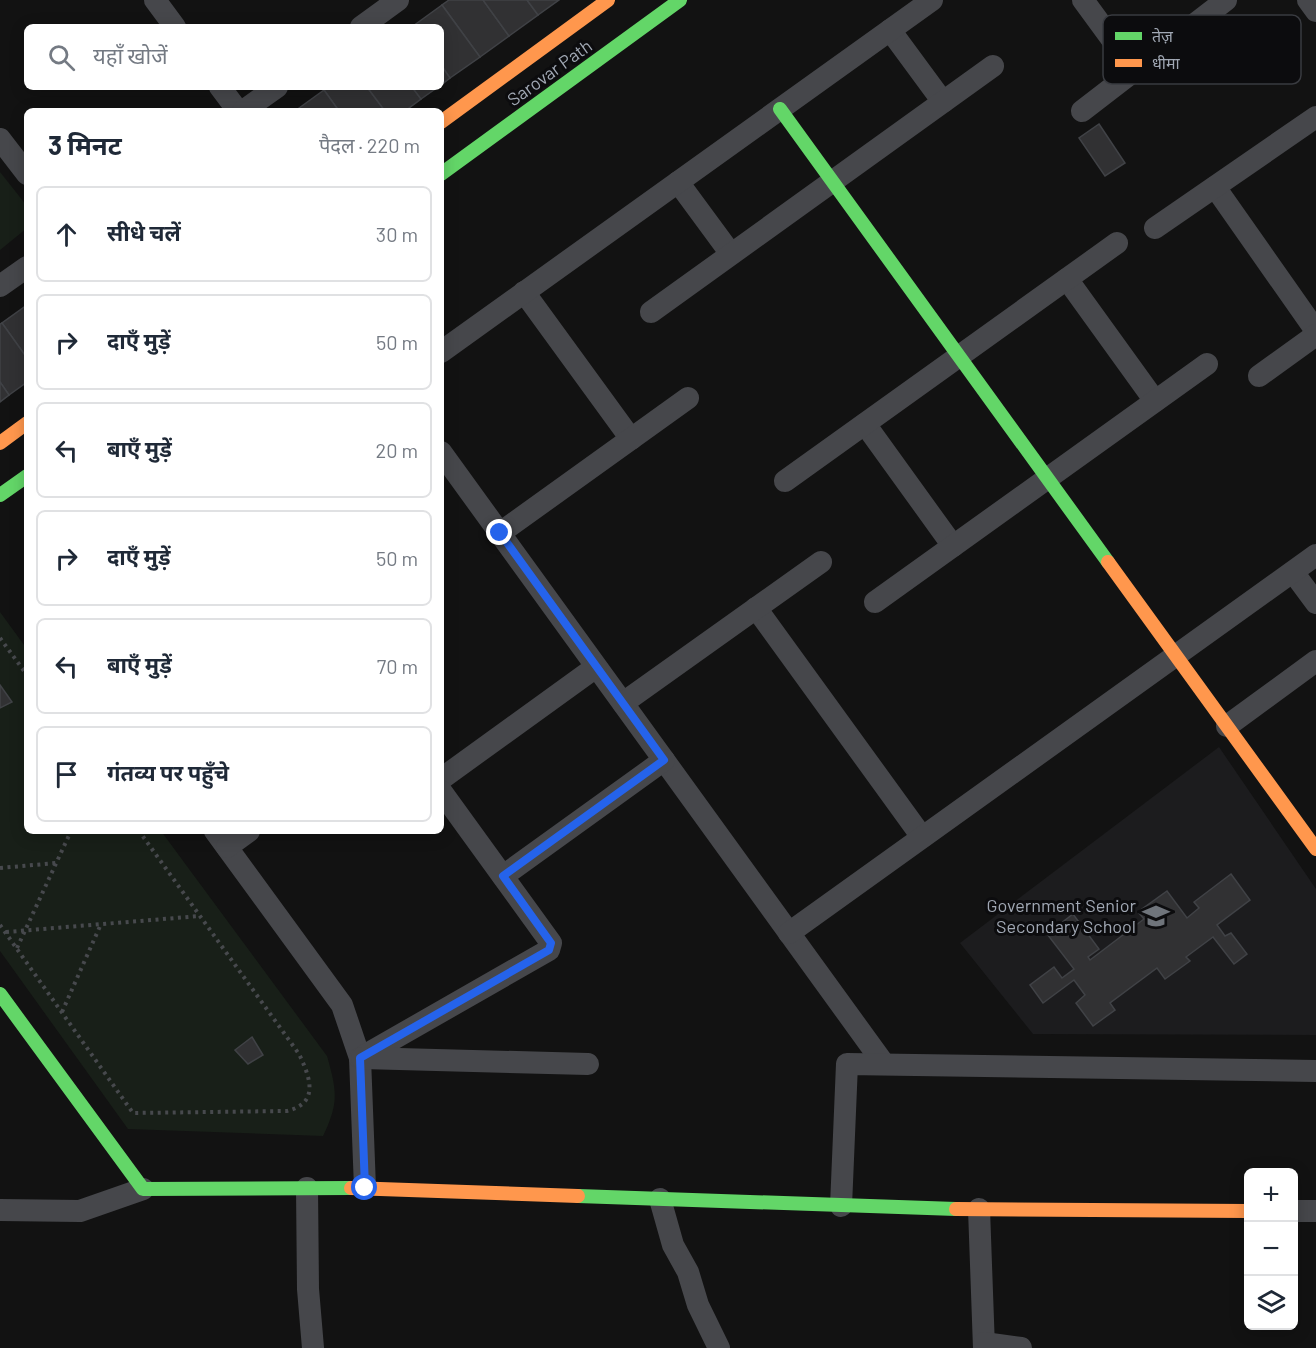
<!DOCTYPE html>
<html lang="hi">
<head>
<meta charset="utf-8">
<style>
	:root { --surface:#fff; --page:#f6f6f7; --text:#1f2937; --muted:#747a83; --line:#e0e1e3 }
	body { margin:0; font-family:Barlow,"Noto Sans Devanagari",sans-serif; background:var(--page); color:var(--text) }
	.controls { position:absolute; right:18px; bottom:18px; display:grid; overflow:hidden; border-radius:9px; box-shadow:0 3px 15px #0003 }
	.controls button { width:54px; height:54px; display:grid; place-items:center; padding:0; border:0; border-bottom:2px solid var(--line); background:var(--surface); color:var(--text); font:30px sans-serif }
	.stop { position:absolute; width:18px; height:18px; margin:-14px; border:4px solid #2563eb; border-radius:50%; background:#fff }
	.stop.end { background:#2563eb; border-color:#fff; box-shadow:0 2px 6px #0008 }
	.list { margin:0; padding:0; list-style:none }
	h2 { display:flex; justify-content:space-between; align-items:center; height:78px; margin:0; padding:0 24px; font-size:26px }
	h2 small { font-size:20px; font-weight:400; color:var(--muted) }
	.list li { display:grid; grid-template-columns:39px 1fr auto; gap:18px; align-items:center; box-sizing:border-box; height:96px; margin:0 12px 12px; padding:0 12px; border:2px solid var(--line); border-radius:9px }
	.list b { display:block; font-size:22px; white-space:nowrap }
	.list em { font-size:20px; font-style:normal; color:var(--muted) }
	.icon { flex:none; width:33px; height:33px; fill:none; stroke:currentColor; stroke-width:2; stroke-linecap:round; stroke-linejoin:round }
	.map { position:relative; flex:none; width:1316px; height:1348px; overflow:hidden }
	.search { position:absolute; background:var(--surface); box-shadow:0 3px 15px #0003; left:24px; top:24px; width:420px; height:66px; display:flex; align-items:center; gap:15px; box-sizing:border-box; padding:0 21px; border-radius:9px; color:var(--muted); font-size:22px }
	.panel { position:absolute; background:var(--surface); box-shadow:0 3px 15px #0003; left:24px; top:108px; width:420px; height:726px; border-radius:9px }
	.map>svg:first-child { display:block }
	.built { fill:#1c1c1e }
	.green { fill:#181f18 }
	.building { fill:#313133; stroke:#404246; stroke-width:1.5 }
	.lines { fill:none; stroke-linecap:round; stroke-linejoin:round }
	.path { stroke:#47494d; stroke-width:4; stroke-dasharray:3 4.5; stroke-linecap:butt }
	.street { stroke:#46474b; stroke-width:22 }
	.fast { stroke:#63d668; stroke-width:14 }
	.slow { stroke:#ff974d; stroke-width:14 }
	.route { stroke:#2563eb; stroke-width:8 }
	.labels { text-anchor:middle; stroke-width:6; stroke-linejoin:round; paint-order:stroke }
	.street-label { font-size:18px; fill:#a1a8b4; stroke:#0c0c0e }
	.poi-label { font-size:18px; fill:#a1a8b4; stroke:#0c0c0e; text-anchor:end }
	.key { fill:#0c0c0e; stroke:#393b40; stroke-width:1.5 }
	.key-label { font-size:16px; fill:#a1a8b4 }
</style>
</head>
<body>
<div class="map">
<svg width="1316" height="1348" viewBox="0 0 1316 1348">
	<rect width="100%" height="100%" fill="#121212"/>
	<path class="built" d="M1219,747L1316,889V1035L1033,1034L960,943Z"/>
	<g class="green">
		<path d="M0,172L27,206V228L0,250Z"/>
		<path d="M0,612L27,649V831H161L327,1056C337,1091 339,1103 323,1136L128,1129L0,951Z"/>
	</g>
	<g class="building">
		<path d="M449,0H483L509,36L480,57L442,5Z"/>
		<path d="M483,0H527L538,15L509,36Z"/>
		<path d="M527,0H559L538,15Z"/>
		<path d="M442,5L480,57L450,78L441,65V27L413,26Z"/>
		<path d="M441,65L450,78L441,85Z"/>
		<path d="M328,87H367L385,111H339L324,90Z"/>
		<path d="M367,87H412L421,99L405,111H385Z"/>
		<path d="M412,87H438L421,99Z"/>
		<path d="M324,90L339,111H295Z"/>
		<path d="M1099,124L1125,163L1105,176L1079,138Z"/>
		<path d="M27,305V358L2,323Z"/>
		<path d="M2,323L27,358V382L9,395L0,382V324Z"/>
		<path d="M0,382L9,395L0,402Z"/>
		<path d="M0,685L12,702L0,708Z"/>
		<path d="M1231,874L1250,900L1217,925L1225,936L1231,933L1247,954L1234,964L1213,937L1186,957L1190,961L1165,979L1157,968L1110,1003L1115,1010L1093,1026L1076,1003L1085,995L1074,980L1043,1003L1030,985L1054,967L1062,978L1074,969L1047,934L1073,914L1099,949L1088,957L1090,960L1144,919L1138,912L1167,891L1187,918L1199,908L1194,902Z"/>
		<path d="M252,1037L263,1055L248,1064L235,1050Z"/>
	</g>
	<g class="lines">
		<g class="path">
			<path d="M0,638L27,675"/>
			<path d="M0,868L56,863"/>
			<path d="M0,925L133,1113L287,1111C320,1103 310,1077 299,1054L139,831"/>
			<path d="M6,932L200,916"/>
			<path d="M17,948L71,831"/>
			<path d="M62,1012L101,924"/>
		</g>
		<g class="street">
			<path d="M155,0L175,27"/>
			<path d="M1083,0L1135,71"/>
			<path d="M1308,0L1316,11"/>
			<path d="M361,27L398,0"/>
			<path d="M890,30L943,102"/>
			<path d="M220,87L238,111"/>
			<path d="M243,111L277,87"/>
			<path d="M1082,111L1226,0"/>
			<path d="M0,139L27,174"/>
			<path d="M678,182L731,254"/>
			<path d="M1215,187L1316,331"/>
			<path d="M1155,228L1316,117"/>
			<path d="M1067,279L1155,401"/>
			<path d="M0,286L27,267"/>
			<path d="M524,292L631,439"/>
			<path d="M651,312L993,66"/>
			<path d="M441,352L932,0"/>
			<path d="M1259,376L1316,335"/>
			<path d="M865,424L953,546"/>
			<path d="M441,452L884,1064"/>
			<path d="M785,481L1117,243"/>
			<path d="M500,533L688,398"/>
			<path d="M1293,572L1316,603"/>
			<path d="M875,602L1207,364"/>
			<path d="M756,608L922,837"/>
			<path d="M623,703L821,562"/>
			<path d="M1227,726L1316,661"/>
			<path d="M441,779L596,667"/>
			<path d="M215,831L342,1005L360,1058L365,1188"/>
			<path d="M227,847L249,831"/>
			<path d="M503,876L664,760"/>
			<path d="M789,933L1316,555"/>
			<path d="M360,1058L549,950L551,943L441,791"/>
			<path d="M362,1058L588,1064"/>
			<path d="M307,1188L308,1289L313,1348"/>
			<path d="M660,1199L673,1245L688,1272L698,1305L719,1348"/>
			<path d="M841,1206L847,1064L1316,1071"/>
			<path d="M979,1209L984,1348"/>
			<path d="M0,1210L80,1211L143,1189"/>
			<path d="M1294,1211H1316"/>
			<path d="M984,1343L1021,1348"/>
		</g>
		<g class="fast">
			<path d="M780,109L1108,562"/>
			<path d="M441,174L680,0"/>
			<path d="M0,495L27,476"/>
			<path d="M0,994L143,1189L351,1188"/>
			<path d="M578,1196L956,1209"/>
		</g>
		<g class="slow">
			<path d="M441,122L608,0"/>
			<path d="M0,443L27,423"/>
			<path d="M1108,562L1316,849"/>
			<path d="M351,1188L578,1196"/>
			<path d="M956,1209L1248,1211"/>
		</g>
	</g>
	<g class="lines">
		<path class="route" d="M365,1188L360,1058L549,950L551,943L503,876L664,760L500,533"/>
	</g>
	<defs>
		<symbol id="school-bare" viewBox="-9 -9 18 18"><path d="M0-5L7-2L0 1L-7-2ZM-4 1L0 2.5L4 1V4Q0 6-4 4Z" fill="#6f747b" stroke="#0c0c0e" stroke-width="2.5" paint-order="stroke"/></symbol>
	</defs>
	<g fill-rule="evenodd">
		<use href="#school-bare" x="1137" y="897" width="38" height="38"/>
	</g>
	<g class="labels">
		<g class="street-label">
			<text transform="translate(550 73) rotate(-36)" y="6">Sarovar Path</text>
		</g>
		<g class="poi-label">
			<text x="1136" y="912">Government Senior<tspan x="1136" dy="21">Secondary School</tspan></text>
		</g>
	</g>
	<rect x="1103" y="15" width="198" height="69" rx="9" class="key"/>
	<rect x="1115" y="32" width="27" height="8" fill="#63d668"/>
	<rect x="1115" y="59" width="27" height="8" fill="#ff974d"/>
	<g class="key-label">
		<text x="1152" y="42">तेज़</text>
		<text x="1152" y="69">धीमा</text>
	</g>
</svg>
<div class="controls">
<button>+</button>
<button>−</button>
<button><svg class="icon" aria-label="layers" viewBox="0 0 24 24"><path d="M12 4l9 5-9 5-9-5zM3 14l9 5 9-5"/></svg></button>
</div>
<div class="stop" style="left:365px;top:1188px"></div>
<div class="stop end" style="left:500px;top:533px"></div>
<div class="search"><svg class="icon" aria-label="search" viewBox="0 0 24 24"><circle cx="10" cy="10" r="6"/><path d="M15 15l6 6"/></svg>यहाँ खोजें</div>
<section class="panel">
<h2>3 मिनट<small>पैदल · 220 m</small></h2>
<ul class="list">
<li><svg class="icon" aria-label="ahead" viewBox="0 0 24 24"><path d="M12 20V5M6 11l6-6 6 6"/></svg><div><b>सीधे चलें</b></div><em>30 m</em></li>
<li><svg class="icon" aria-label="right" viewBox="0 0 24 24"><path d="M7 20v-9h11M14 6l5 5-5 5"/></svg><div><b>दाएँ मुड़ें</b></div><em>50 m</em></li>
<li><svg class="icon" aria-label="left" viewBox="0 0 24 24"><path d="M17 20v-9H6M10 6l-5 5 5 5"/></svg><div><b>बाएँ मुड़ें</b></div><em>20 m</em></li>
<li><svg class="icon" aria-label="right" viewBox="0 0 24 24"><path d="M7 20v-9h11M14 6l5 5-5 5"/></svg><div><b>दाएँ मुड़ें</b></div><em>50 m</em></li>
<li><svg class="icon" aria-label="left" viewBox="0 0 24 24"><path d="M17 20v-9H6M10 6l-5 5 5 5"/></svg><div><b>बाएँ मुड़ें</b></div><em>70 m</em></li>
<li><svg class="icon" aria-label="arrive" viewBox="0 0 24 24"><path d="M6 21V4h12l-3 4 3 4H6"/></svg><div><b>गंतव्य पर पहुँचे</b></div></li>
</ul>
</section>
</div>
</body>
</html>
